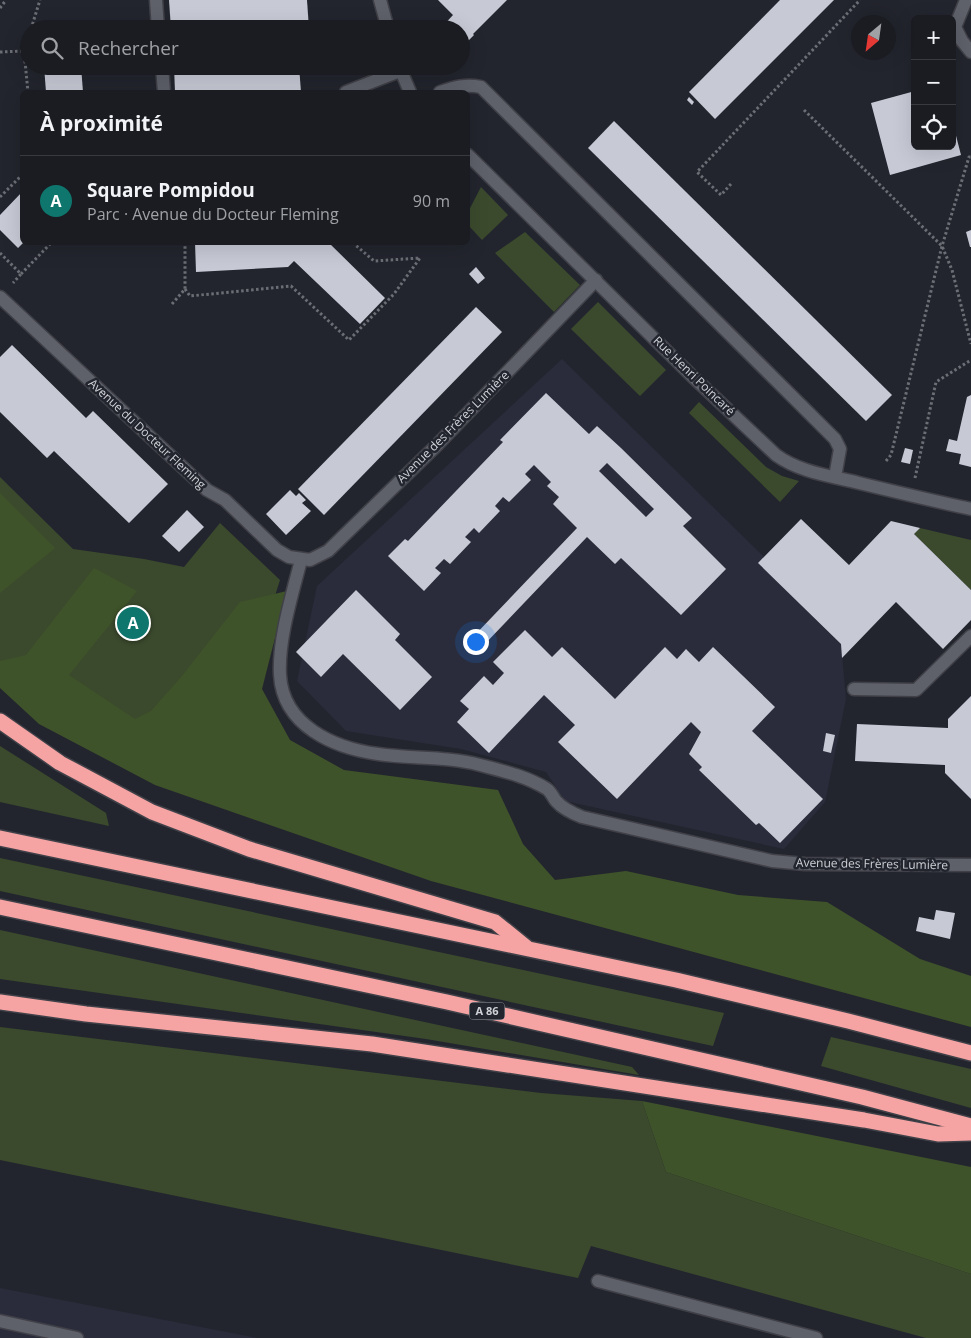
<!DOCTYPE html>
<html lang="fr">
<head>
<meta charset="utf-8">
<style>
	:root { --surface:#1a1c22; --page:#23252a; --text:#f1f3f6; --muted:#9fa1a5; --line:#383a40; --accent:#0f766e }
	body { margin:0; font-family:"Open Sans",sans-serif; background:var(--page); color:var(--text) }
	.controls { position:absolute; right:15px; top:15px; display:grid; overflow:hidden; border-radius:8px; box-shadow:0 5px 20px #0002 }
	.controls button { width:45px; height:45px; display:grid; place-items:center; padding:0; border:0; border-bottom:1px solid var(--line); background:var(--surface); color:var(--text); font:25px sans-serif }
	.compass { position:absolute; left:851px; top:15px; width:45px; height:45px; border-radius:50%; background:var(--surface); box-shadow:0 5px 20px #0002; rotate:209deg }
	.you { position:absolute; left:475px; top:641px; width:18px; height:18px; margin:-12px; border:4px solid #fff; border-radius:50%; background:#1a73e8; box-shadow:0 0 0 8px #1a73e833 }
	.badge { display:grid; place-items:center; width:32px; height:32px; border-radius:50%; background:var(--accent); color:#fff; font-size:16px; font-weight:700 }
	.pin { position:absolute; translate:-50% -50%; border:2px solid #fff; box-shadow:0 1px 5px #0006 }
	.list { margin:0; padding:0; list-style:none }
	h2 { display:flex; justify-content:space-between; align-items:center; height:65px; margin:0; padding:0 20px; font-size:21px }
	h2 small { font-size:16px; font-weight:400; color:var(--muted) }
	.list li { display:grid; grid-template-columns:32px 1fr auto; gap:15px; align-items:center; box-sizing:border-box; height:90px; padding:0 20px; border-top:1px solid var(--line) }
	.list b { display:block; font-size:19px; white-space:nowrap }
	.list p { margin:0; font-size:16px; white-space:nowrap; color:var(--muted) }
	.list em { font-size:16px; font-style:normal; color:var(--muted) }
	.icon { flex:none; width:28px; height:28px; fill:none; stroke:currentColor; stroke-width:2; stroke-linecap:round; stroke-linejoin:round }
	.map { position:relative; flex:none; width:971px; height:1338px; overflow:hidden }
	.search { position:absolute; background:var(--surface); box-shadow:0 5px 20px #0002; left:20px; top:20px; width:450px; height:55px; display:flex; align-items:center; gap:12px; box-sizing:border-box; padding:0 18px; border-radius:28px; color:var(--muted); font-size:19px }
	.panel { position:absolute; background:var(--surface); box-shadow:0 5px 20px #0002; left:20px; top:90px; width:450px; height:155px; border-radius:8px }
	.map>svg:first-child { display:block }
	.built { fill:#2a2c3b }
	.green { fill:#3b4a2d }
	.forest { fill:#3f532a }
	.building { fill:#c7cad5; fill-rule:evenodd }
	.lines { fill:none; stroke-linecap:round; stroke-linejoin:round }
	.minor-casing { stroke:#404148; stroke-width:15 }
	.highway-casing { stroke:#404148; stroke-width:18 }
	.path { stroke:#6c6e75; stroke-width:3; stroke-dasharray:2.5 2.5; stroke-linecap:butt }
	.minor { stroke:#5e606a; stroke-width:12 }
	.highway { stroke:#f5a3a3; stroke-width:15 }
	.labels { text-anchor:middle; stroke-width:5; stroke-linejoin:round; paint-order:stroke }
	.shield { fill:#23252e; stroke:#9c9ea5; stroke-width:1 }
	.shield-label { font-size:11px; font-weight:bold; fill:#d0d2d8 }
	.street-label { font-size:12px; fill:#d0d2d8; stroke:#23252e }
</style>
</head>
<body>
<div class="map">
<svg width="971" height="1338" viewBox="0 0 971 1338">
	<rect width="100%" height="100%" fill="#23252e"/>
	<g class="built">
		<path d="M562,359L764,557L759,563L841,644L846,699L825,802L784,849L565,801L546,772L461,749L346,731L297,681L317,586Z"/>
		<path d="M0,1288L257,1338H0Z"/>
	</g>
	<g class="green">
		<path d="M481,187L508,215L482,240L468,225V212Z"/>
		<path d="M525,232L580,285L554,312L495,253Z"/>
		<path d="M598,302L666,370L640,396L571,329Z"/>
		<path d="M699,402L766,467L782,476L799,481L780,502L689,413Z"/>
		<path d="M0,477L73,549L144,559L184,567L220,523L280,580L246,687L251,812L0,667Z"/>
		<path d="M920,528L971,540V590L914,534Z"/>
		<path d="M0,746L106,813L109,826L0,802Z"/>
		<path d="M0,858L724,1013L713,1046L0,891Z"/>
		<path d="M0,930L632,1067L639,1075L426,1039L0,979Z"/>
		<path d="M0,1027L541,1093L642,1101L666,1172L971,1274V1338H926L591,1246L578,1278L0,1160Z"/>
		<path d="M831,1037L971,1069V1108L821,1066Z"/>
	</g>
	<g class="forest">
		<path d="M0,493L55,548L0,593Z"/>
		<path d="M94,568L137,591L69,675L135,719L151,711L182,676L240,602L287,591L262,689L290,740L344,770L498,790L523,844L555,880L626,871L738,895L827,902L920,959L971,976V1027L431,881L155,785L39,724L0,688V661L26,655Z"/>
		<path d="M642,1101L971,1167V1274L666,1172Z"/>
	</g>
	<g class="building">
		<path d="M169,0H307L309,29H171Z"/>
		<path d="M438,0H507L473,34L474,35L461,48V29H440L453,15Z"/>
		<path d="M780,0H834L715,119L689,92Z"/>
		<path d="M44,66H81L83,92H46Z"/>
		<path d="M174,66H299L301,92H175Z"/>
		<path d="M915,91V146H952L953,124L961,155L890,175L871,103Z"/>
		<path d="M689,97L694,102L692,105L687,100Z"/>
		<path d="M614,121L892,395L866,421L588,148Z"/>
		<path d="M22,192V242H24L18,248L0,230V215Z"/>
		<path d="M971,230V247H970L966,232Z"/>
		<path d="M195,242H328L385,298L360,324L294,261L288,267L196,272Z"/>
		<path d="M476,267L485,278L478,284L469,274Z"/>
		<path d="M476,307L502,332L324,515L298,489Z"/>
		<path d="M12,345L86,418L93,411L168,484L129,523L54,451L47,458L0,412V357Z"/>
		<path d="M546,393L589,434L597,426L621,448L692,518L683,526L726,569L681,615L621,558L615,564L587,537L481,648L471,639L577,528L553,504L559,497L547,486L551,482L534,465L525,474L531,480L509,502L503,497L495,506L500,511L479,533L474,528L465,537L471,542L450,564L444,559L435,568L441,573L424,591L388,556L405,539L408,541L503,442L500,440ZM607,463L654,509L646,517L599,471Z"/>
		<path d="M971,395V467L959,464L961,454L946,451L949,439L957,441L967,397Z"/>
		<path d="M905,448L913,450L910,464L901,462Z"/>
		<path d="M290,490L296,496L299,493L306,500L302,503L311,511L286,535L266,514Z"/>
		<path d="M187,510L204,527L179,552L162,536Z"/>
		<path d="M801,519L849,565L891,521L920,528L914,534L971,590V620L943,649L896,602L842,658L841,644L758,563Z"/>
		<path d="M356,590L400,634L395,640L432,677L400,710L343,654L321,677L296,652Z"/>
		<path d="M525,630L552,657L562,647L615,699L665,647L677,659L686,649L699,662L713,647L775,707L752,731L823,799L780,843L759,823L756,825L699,770L702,767L689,754L701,732L691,722L617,799L558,742L575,725L544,695L489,753L457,722L469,709L460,701L484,676L493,685L504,673L493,662Z"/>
		<path d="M971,696V799L945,773V765L855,761L857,724L948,728V719Z"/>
		<path d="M826,733L835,735L831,753L823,751Z"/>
		<path d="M936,910L955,913L950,939L916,931L919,917L934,920Z"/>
	</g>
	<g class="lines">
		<defs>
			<g id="minor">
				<path d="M156,0L158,29"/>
				<path d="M380,0L388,29"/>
				<path d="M966,0L955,27L962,41L971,52"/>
				<path d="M162,66L164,92"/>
				<path d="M399,66L410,92"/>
				<path d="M346,92L400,71"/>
				<path d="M440,92C455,87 465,84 481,87L835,439L840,449L835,477"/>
				<path d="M468,155L692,376L776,455C799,472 831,476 859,483C896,492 934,501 971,509"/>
				<path d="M0,297L207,490L225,500L277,550L289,557L310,560L328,551L437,445L596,280"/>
				<path d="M301,560C292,595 278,640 280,675C283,726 334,748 378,754C411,759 447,756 480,765C503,771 526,776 547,789C551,792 553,797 556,801C563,809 572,813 582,817L772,861L805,864L971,865"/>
				<path d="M854,689L916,690L971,636"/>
				<path d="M598,1281L816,1338"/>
				<path d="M0,1321L77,1338"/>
			</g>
			<g id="highway">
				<path d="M0,721L60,763L152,812L249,849L495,922L526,947"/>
				<path d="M0,838L676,980L848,1021L971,1053"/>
				<path d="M0,907L447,1002L862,1097L971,1126"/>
				<path d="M0,1002L86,1014L372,1044L864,1120L938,1134L971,1133"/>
			</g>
		</defs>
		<use href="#minor" class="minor-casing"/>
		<use href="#highway" class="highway-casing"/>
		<g class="path">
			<path d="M0,8L6,0"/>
			<path d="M31,29L40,0"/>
			<path d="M24,51L28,92"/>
			<path d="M0,52L24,51L29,37"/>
			<path d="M804,110L942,246L952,270L971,344"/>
			<path d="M731,184L721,195L697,172L860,0"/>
			<path d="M0,197L22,175"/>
			<path d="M0,253L21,274L13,283"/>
			<path d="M21,274L52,242"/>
			<path d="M185,289L190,296L291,286L349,340L394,294L420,258L374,261L352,242"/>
			<path d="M172,304L185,289V242"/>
			<path d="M886,461L891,455L942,246L969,157H971"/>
			<path d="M915,478L936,382L971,360"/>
		</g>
		<use href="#minor" class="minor"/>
		<use href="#highway" class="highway"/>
	</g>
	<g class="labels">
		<rect class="shield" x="469.5" y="1002.5" width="35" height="17" rx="4"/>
		<g class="shield-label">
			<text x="487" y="1015">A 86</text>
		</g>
		<g class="street-label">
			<text transform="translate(694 376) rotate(44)" y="4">Rue Henri Poincaré</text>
			<text transform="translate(453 427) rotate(-45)" y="4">Avenue des Frères Lumière</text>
			<text transform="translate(147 434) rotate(43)" y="4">Avenue du Docteur Fleming</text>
			<text transform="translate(872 864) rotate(1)" y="4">Avenue des Frères Lumière</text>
		</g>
	</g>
</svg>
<div class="controls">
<button>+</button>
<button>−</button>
<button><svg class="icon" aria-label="locate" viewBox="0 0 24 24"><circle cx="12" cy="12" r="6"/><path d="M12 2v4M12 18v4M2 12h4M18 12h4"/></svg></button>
</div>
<svg class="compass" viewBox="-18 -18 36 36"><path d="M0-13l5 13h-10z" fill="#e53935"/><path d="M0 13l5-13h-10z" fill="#9fa1a5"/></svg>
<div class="you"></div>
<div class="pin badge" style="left:133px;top:623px">A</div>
<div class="search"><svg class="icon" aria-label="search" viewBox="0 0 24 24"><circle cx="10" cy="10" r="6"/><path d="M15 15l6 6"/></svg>Rechercher</div>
<section class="panel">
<h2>À proximité<small></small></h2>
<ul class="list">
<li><span class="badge">A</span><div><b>Square Pompidou</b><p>Parc · Avenue du Docteur Fleming</p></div><em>90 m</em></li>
</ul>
</section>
</div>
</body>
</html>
